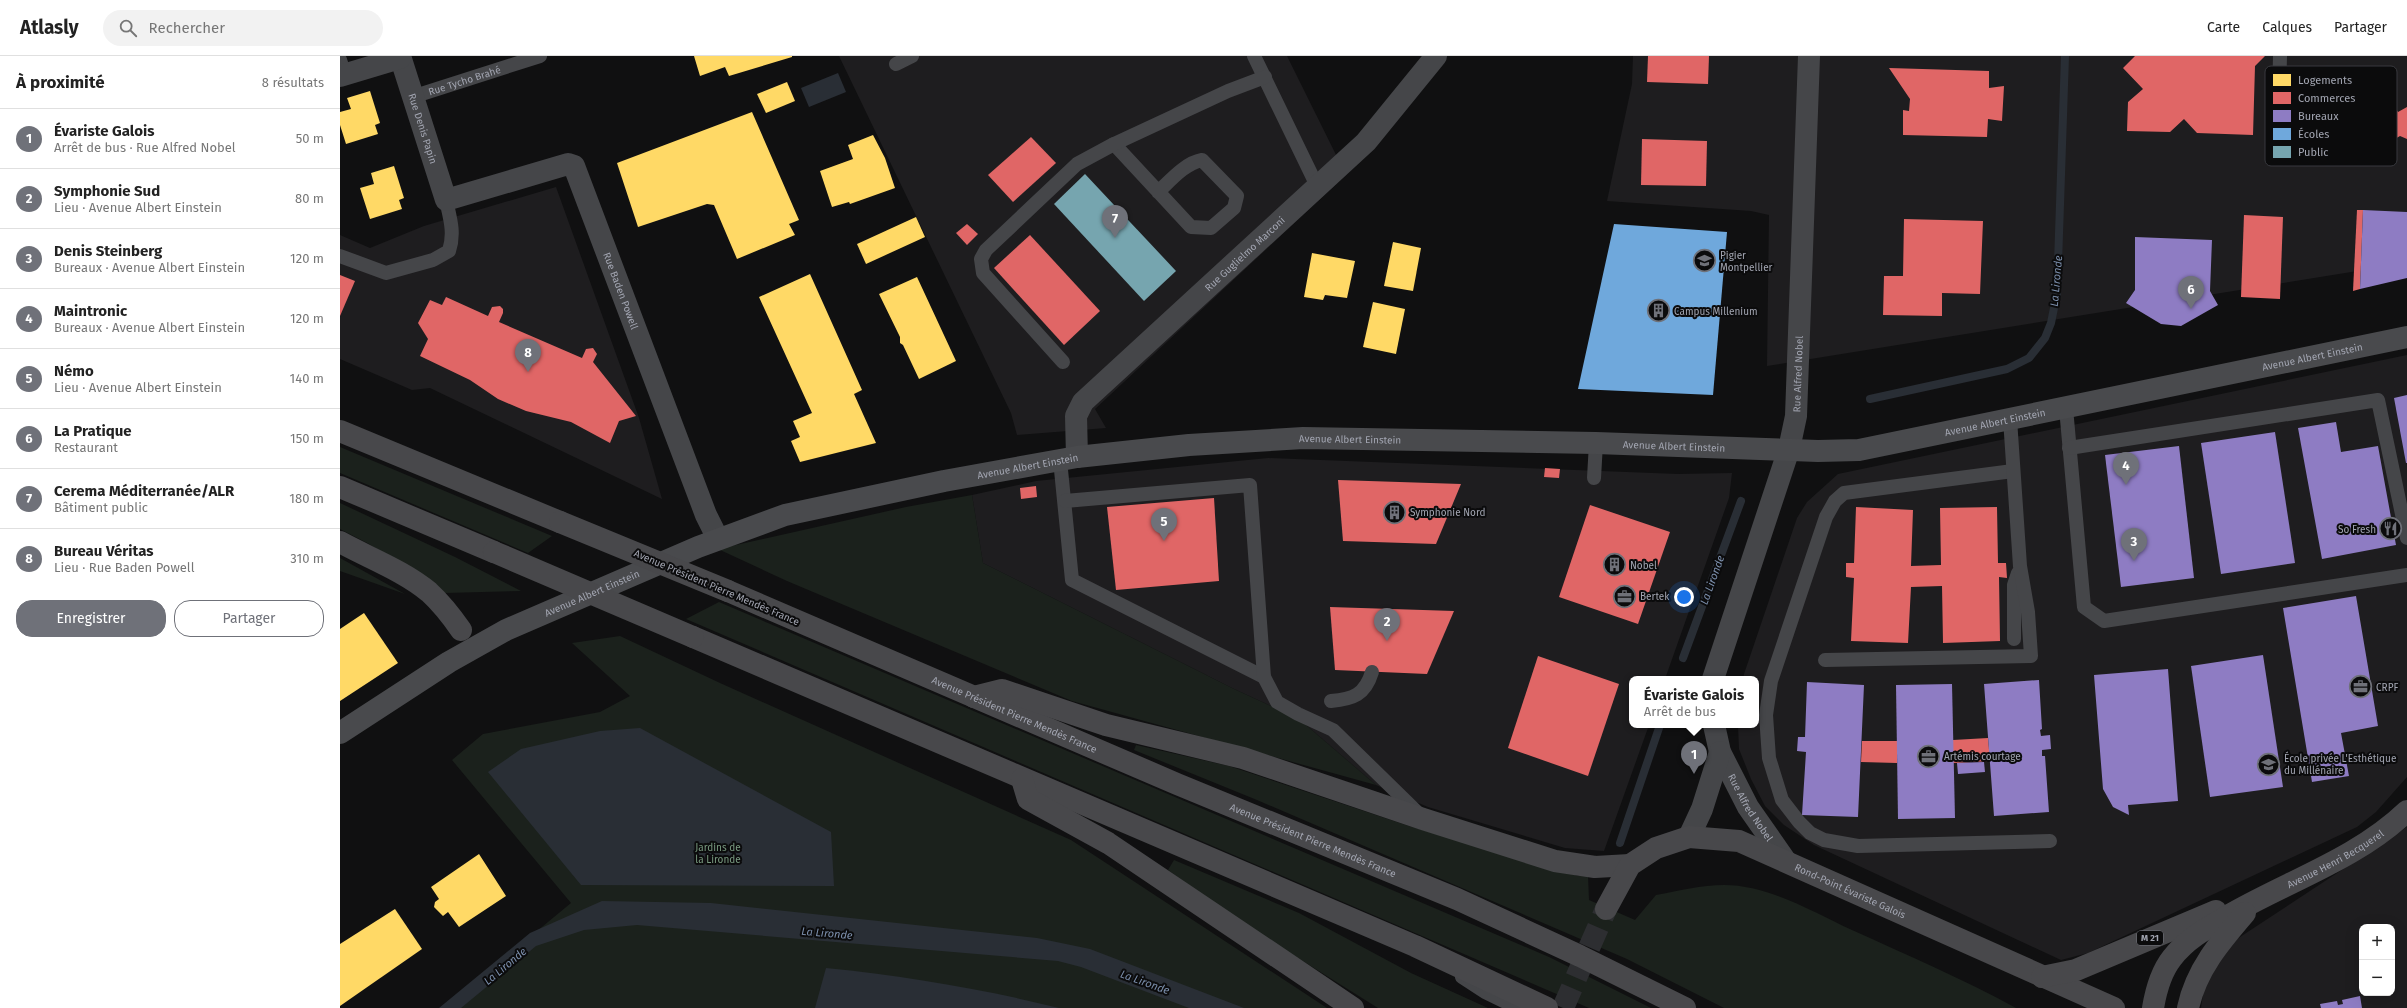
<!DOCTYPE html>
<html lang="fr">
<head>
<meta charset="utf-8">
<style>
	:root { --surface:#fff; --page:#f2f2f2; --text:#222; --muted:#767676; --line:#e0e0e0; --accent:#6f7179 }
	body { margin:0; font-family:"Fira Sans",sans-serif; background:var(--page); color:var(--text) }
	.controls { position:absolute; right:12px; bottom:12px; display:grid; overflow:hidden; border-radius:8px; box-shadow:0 4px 16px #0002 }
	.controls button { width:36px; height:36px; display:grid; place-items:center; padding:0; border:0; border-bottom:1px solid var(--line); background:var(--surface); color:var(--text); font:20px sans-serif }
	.you { position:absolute; left:1344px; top:541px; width:14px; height:14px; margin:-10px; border:3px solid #fff; border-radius:50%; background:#1a73e8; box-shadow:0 0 0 6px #1a73e833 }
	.badge { display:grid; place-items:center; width:26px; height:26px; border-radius:50%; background:var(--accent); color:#fff; font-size:13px; font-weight:700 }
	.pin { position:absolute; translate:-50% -33px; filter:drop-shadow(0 1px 2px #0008) }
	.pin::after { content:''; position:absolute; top:21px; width:14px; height:12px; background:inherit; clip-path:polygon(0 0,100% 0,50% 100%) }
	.popup { position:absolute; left:1289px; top:620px; width:130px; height:52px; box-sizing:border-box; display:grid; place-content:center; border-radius:8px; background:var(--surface); filter:drop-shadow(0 1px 3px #0005); font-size:13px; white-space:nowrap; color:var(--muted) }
	.popup b { font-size:15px; color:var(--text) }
	.popup::after { content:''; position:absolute; left:50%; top:100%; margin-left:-8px; border:8px solid transparent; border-top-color:var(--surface) }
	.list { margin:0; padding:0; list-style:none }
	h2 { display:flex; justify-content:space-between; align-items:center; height:52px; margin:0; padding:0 16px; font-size:17px }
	h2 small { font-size:13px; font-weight:400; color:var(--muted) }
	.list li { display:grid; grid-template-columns:26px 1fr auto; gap:12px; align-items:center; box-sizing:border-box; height:60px; padding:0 16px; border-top:1px solid var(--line) }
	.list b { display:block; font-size:15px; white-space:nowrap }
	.list p { margin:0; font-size:13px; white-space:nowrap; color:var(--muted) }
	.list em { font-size:13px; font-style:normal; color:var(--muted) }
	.actions { display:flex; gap:8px; padding:12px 16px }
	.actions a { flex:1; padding:9px 0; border:1px solid var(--accent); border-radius:16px; text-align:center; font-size:14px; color:var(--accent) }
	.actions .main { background:var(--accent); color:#fff }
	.icon { flex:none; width:22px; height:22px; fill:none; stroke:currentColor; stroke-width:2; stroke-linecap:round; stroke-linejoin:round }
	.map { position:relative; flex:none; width:2067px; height:952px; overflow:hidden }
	header { display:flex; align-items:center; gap:24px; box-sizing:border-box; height:56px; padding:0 20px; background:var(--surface); border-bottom:1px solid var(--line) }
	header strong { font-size:19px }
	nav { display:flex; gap:22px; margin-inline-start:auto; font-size:14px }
	.search { width:280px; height:36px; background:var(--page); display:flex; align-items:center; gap:10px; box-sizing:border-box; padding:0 14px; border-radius:22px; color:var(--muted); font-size:15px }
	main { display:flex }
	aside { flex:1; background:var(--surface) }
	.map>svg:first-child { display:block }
	.built { fill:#1e1d1f; fill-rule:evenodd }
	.green { fill:#1b211c }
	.water { fill:#292e35 }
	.homes { fill:#ffd966 }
	.shops { fill:#e06666 }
	.offices { fill:#8e7cc3 }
	.schools { fill:#6fa8dc }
	.public { fill:#76a5af }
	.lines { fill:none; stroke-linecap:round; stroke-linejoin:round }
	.stream { stroke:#292e35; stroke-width:8 }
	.primary-tunnel { stroke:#2d2e31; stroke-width:22; stroke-dasharray:22 11; stroke-linecap:butt }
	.service { stroke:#454649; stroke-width:14 }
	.minor { stroke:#454649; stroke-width:22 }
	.secondary { stroke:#494a4d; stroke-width:22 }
	.primary { stroke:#48484b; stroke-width:22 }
	.primary-bridge { stroke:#48484b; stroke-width:22 }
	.labels { text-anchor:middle; stroke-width:4; stroke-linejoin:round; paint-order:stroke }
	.shield { fill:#0b0b0c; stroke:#757780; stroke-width:1 }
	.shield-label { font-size:9px; font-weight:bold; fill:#a2a5b1 }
	.street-label { font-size:10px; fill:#a2a5b1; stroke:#0b0b0c }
	.poi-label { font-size:10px; fill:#a2a5b1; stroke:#0b0b0c; text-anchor:start }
	.park-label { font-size:10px; fill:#7a9b81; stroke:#0b0b0c }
	.water-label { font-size:11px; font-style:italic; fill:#7b8eab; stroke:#0b0b0c }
	.key { fill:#0b0b0c; stroke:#38393e; stroke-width:1 }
	.key-label { font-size:11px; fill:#a2a5b1 }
</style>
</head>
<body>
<header>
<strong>Atlasly</strong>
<div class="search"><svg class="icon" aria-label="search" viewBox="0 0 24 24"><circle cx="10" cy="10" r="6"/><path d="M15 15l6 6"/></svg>Rechercher</div>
<nav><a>Carte</a><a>Calques</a><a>Partager</a></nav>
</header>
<main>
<aside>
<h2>À proximité<small>8 résultats</small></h2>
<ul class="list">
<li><span class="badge">1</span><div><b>Évariste Galois</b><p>Arrêt de bus · Rue Alfred Nobel</p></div><em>50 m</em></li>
<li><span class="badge">2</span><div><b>Symphonie Sud</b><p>Lieu · Avenue Albert Einstein</p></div><em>80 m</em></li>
<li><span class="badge">3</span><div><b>Denis Steinberg</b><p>Bureaux · Avenue Albert Einstein</p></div><em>120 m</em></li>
<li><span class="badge">4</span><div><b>Maintronic</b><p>Bureaux · Avenue Albert Einstein</p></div><em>120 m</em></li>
<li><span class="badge">5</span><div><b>Némo</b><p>Lieu · Avenue Albert Einstein</p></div><em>140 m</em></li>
<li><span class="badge">6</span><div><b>La Pratique</b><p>Restaurant</p></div><em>150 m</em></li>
<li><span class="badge">7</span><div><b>Cerema Méditerranée/ALR</b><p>Bâtiment public</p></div><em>180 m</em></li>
<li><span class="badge">8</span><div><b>Bureau Véritas</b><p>Lieu · Rue Baden Powell</p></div><em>310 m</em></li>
</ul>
<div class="actions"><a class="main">Enregistrer</a><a>Partager</a></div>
</aside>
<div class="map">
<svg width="2067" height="952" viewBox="0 0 2067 952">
	<rect width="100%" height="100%" fill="#101011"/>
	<g class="built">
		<path d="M499,0H947L1006,119L755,353L766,372L677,379L671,357Z"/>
		<path d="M1293,0H2067V207L1427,310L1429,159L1411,155L1267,145L1292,28Z"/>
		<path d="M216,131L299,362L322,443L90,332L72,334L0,303V179L30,192L84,170Z"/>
		<path d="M2067,299V721L2036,756L2017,771L1748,897L1721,904L1474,789L1444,769L1425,750L1411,723L1399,693L1398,669H1416V623H1403L1404,618L1457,462L1467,446L1498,418Z"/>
		<path d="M928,402L1338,418L1392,417L1389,442L1325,623H1292V669H1309L1264,795L1225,792L1088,751L1036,729L959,663L894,633L643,507L632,439L696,425Z"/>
		<path d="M2067,771V952H1861L1866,917L1897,883ZM2022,871H2052V937H2022Z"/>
	</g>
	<g class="green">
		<path d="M0,391L212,480L188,497L0,417Z"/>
		<path d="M632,439L643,507L894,633L959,663L1036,729L732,645L447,525L378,493L566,451Z"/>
		<path d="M0,447L115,501L181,535L105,537L29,488L0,473Z"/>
		<path d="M0,502L65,538L0,515Z"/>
		<path d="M379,546L1209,901L1311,952H1249L346,563Z"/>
		<path d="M280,580L380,627L731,784L987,952H104L231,847L112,704L143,678L260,656L290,640L232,587Z"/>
		<path d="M796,689L889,710L1069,770L1238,820L1248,819L1249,844L1295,864L1316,839C1338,835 1362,829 1384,829C1429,829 1473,856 1512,874C1567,899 1623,923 1676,952H1384L1287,903L917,744L794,694Z"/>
		<path d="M834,804L959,857L1071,917L1148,952H1038L899,865L828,814Z"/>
	</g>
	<g class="water">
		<path d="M498,17L506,36L469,51L461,32Z"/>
		<path d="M1979,35H2017V40L2022,41L2024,44L2023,47L2017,50V53L1979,52Z"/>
		<path d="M300,672L491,776L494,830L241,829L148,716L181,693L260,675Z"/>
		<path d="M262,845L371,847L697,882L750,893L904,952H849L741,911L718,905L297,869L244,874L196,890L121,952H99L190,877Z"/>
		<path d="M486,912C565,920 643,933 719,952H475Z"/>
	</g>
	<g class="homes">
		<path d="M354,0H452V1L389,20L385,11L360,20Z"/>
		<path d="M447,26L455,45L426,57L417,38Z"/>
		<path d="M30,35L40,67L35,69L38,78L6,88L0,69V56L11,53L7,42Z"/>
		<path d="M412,56L459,164L449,168L455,179L397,203L374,149L367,148L298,171L277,107Z"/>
		<path d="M533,79L545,102L555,132L510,148L509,146L492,151L480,115L513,103L508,89Z"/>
		<path d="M54,110L64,142L59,144L62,153L30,163L20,132L34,128L31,117Z"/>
		<path d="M576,161L585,181L526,208L517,188Z"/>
		<path d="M1053,186L1081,192L1073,235L1044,230Z"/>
		<path d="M972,197L1015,205L1007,242L985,239L983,244L964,241Z"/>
		<path d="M470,218L522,334L514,338L536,387L460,406L451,385L460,381L453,365L472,357L419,241Z"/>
		<path d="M577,221L616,305L579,323L563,289L560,287V281L539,238Z"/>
		<path d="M1033,246L1065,253L1056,298L1023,291Z"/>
		<path d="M24,557L58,607L0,645V573Z"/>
		<path d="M139,798L166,840L119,871L108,856L103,860L94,851L95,846L99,843L91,831Z"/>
		<path d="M55,853L82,893L0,950V888Z"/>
	</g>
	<g class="shops">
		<path d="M1308,0H1369L1368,28L1307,26Z"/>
		<path d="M1795,0H1925L1915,10L1913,79L1857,77L1844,63L1830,76L1787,75L1788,46L1803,33L1783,12Z"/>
		<path d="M1549,12L1649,15V32L1664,30L1662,65L1648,63L1647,81L1563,79V54L1569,55L1570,43Z"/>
		<path d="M2051,44L2058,56L2067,51V83L2060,80L2041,91L2023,60Z"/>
		<path d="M691,81L716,107L673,146L648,119Z"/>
		<path d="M1302,83L1367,85L1366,130L1301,129Z"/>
		<path d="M2017,154H2023L2020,233L2013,235Z"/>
		<path d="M1904,159L1943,161L1940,243L1901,241Z"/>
		<path d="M1564,163L1643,165L1640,238L1602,237V260L1543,259L1544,220H1563Z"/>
		<path d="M627,168L638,178L627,189L616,177Z"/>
		<path d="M690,179L760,255L724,289L654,212Z"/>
		<path d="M0,219L15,225L0,260Z"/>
		<path d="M106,241L148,260L152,251L160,250L163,253V257L159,266L242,302L246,293L253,292L257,298L253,306L296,360L279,365L270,387L231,366L186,355L158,343L130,324L80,300L88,283L78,267L90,244L102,249Z"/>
		<path d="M1205,412L1220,413L1219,422L1204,421Z"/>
		<path d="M998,424L1121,428L1096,488L1003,485Z"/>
		<path d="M696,430L697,441L681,443L680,432Z"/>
		<path d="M874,442L879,525L776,534L767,451Z"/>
		<path d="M1250,449L1330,476L1298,568L1219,541Z"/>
		<path d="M1516,451L1573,454L1571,510L1601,509L1600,452L1657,451L1658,507H1666L1667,522L1659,521L1660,585L1603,587L1602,530L1571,531L1568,587L1511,585L1514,522L1506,521V507H1514Z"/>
		<path d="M990,551L1114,555L1087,618L995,614Z"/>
		<path d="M1198,600L1279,628L1248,720L1168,692Z"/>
		<path d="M1648,682L1650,705L1613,707V684Z"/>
		<path d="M1522,685H1557V707L1521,706Z"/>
	</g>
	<g class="offices">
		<path d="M2023,154L2067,156V222L2020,233Z"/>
		<path d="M1795,181L1872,184L1870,235L1878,249L1841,270L1821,268L1786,247L1795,234Z"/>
		<path d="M2067,339V407H2066L2054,342Z"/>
		<path d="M1996,366L2001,396L2038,390L2056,489L1982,503L1958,372Z"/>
		<path d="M1935,376L1955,507L1881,518L1861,387Z"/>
		<path d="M1839,390L1854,522L1781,531L1765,399Z"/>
		<path d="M2016,540L2038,670L2001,677L2009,720L1972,726L1943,552Z"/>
		<path d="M1923,599L1943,731L1870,741L1851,610Z"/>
		<path d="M1828,613L1838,745L1788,749L1789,759L1773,751L1763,733L1754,619Z"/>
		<path d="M1699,624L1702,673L1700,674L1701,680L1710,679L1711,693L1702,694V700H1705L1709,756L1654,760L1644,628Z"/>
		<path d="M1467,626L1524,629L1518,761L1462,759L1466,696L1457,695L1458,681H1465Z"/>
		<path d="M1612,628L1615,762L1558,763L1556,629Z"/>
		<path d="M1644,706L1645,716L1618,718L1617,707Z"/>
		<path d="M2020,940L2022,952H1981L1980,948L1997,945L1998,949L2003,948L2002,944Z"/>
	</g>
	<path class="schools" d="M1274,168L1387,176L1373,339L1238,333Z"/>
	<path class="public" d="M745,118L836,215L804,245L714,148Z"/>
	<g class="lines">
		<g class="stream">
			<path d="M1530,343L1667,313L1689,302L1705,282L1711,267L1717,237L1725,0"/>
			<path d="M1343,602L1401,445"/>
			<path d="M1280,787L1320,669"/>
		</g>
		<path class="primary-tunnel" d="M1223,952L1266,853"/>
		<g class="service">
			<path d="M914,0L977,130"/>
			<path d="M0,4L5,19"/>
			<path d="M556,8L572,0"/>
			<path id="s1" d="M72,41L200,0"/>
			<path d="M1938,85L1940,0"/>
			<path d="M774,88L851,171L871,172L894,152L897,140L862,104C845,107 830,125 818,136"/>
			<path d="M0,200L46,217L93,204L109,195C115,177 110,162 106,144"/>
			<path d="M723,306L643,217L641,203L646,194L737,108L774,88L888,35L925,21"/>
			<path d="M1726,352L1744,551L1764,565L2067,519"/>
			<path d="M1729,392L2038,344L2067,482"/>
			<path d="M720,404L732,524L924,621"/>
			<path d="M1673,415L1504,437L1495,445L1486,461L1431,625L1426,659L1429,702L1442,744L1459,766L1470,777L1484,784L1518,790L1710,785"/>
			<path d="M1254,422L1256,387"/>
			<path d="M725,445L910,429L924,621L937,646L958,658L993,674L1079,758"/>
			<path d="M1674,583V529L1678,517"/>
			<path d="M1485,604L1691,600L1688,556L1680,510L1670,363"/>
			<path d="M991,645C1013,643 1025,639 1032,616"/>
			<path d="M1122,921L1145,936L1178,952"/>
		</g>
		<g class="minor">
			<path id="s2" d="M60,0L106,144L228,108L234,110L366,459L378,483"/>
			<path d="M0,20L60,2"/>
			<path id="s3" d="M737,401L736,360L743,346L1026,86L1096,0"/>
			<path id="s4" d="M1373,623L1449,393L1456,360L1469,0"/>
			<path id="s5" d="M1374,669L1380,696L1408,751L1445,804"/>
			<path d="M1349,781L1362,753L1380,696"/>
		</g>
		<path class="secondary" id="s6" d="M0,677L109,606L166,574L358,491L445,459L604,425L737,401L849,389L963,382L1256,387L1478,395L1519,394L2067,281"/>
		<g class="primary">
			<path d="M0,375L220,466"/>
			<path d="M0,431L154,496"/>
			<path d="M0,486C29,502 64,515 89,536C101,547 112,561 121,574"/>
			<path id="s7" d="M388,535L837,728L1117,843L1240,900L1345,952"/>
			<path d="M353,581L1075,890L1207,952"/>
			<path d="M634,641L662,634L766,669L903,702L1083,763L1215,805L1255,811L1290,809"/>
			<path d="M682,723L688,743L768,787L1013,952"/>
			<path id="s8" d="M1266,853L1290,809L1316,792L1349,781L1399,785L1774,952"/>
			<path d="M1702,921L1736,914L1876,855"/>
			<path id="s9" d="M1813,952C1816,934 1821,916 1832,902C1848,881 1871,870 1893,857C1951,824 2018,802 2067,755"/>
			<path d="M1848,952C1856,914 1880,886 1905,857"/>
		</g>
		<g class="primary-bridge">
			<path d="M220,466L388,535"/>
			<path d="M154,496L353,581"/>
		</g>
	</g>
	<defs>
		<symbol id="university-ring" viewBox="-11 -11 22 22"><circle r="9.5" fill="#0b0b0c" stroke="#6f7179" stroke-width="1.5"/><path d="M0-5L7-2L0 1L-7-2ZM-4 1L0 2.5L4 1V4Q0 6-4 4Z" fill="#6f7179"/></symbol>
		<symbol id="building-ring" viewBox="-11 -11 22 22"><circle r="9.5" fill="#0b0b0c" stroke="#6f7179" stroke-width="1.5"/><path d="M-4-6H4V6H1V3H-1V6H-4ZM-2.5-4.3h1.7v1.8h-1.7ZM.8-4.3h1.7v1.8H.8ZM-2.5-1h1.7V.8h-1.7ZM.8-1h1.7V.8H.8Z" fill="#6f7179"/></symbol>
		<symbol id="restaurant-ring" viewBox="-11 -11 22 22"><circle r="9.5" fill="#0b0b0c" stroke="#6f7179" stroke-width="1.5"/><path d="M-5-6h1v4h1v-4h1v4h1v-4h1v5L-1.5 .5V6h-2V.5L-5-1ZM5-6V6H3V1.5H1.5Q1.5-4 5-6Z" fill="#6f7179"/></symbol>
		<symbol id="office-ring" viewBox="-11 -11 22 22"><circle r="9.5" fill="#0b0b0c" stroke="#6f7179" stroke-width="1.5"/><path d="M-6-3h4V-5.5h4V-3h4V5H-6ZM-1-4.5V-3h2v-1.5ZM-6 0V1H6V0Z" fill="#6f7179"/></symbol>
		<symbol id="school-ring" viewBox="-11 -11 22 22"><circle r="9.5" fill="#0b0b0c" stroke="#6f7179" stroke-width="1.5"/><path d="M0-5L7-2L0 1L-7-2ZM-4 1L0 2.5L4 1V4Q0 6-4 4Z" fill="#6f7179"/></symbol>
	</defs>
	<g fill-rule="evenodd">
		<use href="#university-ring" x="1352" y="192" width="25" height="25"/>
		<use href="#building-ring" x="1306" y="242" width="25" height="25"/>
		<use href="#building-ring" x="1042" y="444" width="25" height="25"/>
		<use href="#restaurant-ring" x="2038" y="460" width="25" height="25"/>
		<use href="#building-ring" x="1262" y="496" width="25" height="25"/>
		<use href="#office-ring" x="1272" y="528" width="25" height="25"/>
		<use href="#office-ring" x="2008" y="618" width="25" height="25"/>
		<use href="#office-ring" x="1576" y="688" width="25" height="25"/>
		<use href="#school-ring" x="1916" y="696" width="25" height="25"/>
	</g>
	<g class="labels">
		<rect class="shield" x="1797" y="875" width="26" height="14" rx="3"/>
		<g class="shield-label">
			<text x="1810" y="885">M 21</text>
		</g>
		<g class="street-label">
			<text dy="4" stroke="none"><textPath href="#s1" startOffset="55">Rue Tycho Brahé</textPath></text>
			<text dy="4" stroke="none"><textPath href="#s2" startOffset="76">Rue Denis Papin</textPath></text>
			<text dy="4" stroke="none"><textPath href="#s3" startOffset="276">Rue Guglielmo Marconi</textPath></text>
			<text dy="4" stroke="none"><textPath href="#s2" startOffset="418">Rue Baden Powell</textPath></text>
			<text dy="4" stroke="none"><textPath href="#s6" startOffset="2041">Avenue Albert Einstein</textPath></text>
			<text dy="4" stroke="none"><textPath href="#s4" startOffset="318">Rue Alfred Nobel</textPath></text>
			<text dy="4" stroke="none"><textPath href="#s6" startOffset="1717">Avenue Albert Einstein</textPath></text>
			<text dy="4" stroke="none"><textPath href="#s6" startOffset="1069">Avenue Albert Einstein</textPath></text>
			<text dy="4" stroke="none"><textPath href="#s6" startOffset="1393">Avenue Albert Einstein</textPath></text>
			<text dy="4" stroke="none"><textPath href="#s6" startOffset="745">Avenue Albert Einstein</textPath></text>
			<text transform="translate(377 531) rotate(23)" y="4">Avenue Président Pierre Mendès France</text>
			<text dy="4" stroke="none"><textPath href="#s6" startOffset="289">Avenue Albert Einstein</textPath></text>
			<text dy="4" stroke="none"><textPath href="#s7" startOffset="312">Avenue Président Pierre Mendès France</textPath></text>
			<text dy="4" stroke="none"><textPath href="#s5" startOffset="91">Rue Alfred Nobel</textPath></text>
			<text dy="4" stroke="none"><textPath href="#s7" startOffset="636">Avenue Président Pierre Mendès France</textPath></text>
			<text dy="4" stroke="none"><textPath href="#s9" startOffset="246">Avenue Henri Becquerel</textPath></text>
			<text dy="4" stroke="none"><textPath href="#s8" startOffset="288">Rond-Point Évariste Galois</textPath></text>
		</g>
		<g class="poi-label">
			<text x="1380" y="203">Pigier<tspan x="1380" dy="12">Montpellier</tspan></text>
			<text x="1334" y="259">Campus Millenium</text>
			<text x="1070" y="460">Symphonie Nord</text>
			<text x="2036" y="477" text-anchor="end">So Fresh</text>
			<text x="1290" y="513">Nobel</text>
			<text x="1300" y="544">Bertek</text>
			<text x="2036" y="635">CRPF</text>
			<text x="1604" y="704">Artémis courtage</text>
			<text x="1944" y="706">École privée L'Esthétique<tspan x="1944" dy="12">du Millénaire</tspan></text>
		</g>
		<g class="park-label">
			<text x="378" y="795">Jardins de<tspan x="378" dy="12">la Lironde</tspan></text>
		</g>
		<g class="water-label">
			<text transform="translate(1716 225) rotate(-85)" y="4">La Lironde</text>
			<text transform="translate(1372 524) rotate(-70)" y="4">La Lironde</text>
			<text transform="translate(487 877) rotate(5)" y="4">La Lironde</text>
			<text transform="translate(165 910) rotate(-40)" y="4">La Lironde</text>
			<text transform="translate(805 926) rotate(20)" y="4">La Lironde</text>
		</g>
	</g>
	<rect x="1925" y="10" width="132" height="100" rx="6" class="key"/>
	<rect x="1933" y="18" width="18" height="12" fill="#ffd966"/>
	<rect x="1933" y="36" width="18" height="12" fill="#e06666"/>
	<rect x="1933" y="54" width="18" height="12" fill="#8e7cc3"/>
	<rect x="1933" y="72" width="18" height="12" fill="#6fa8dc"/>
	<rect x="1933" y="90" width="18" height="12" fill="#76a5af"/>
	<g class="key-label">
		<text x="1958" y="28">Logements</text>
		<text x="1958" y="46">Commerces</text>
		<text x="1958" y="64">Bureaux</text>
		<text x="1958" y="82">Écoles</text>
		<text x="1958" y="100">Public</text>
	</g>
</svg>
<div class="controls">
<button>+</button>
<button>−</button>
</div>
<div class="you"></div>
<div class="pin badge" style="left:1354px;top:718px">1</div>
<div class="popup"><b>Évariste Galois</b>Arrêt de bus</div>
<div class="pin badge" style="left:1047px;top:585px">2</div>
<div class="pin badge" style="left:1794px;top:505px">3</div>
<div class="pin badge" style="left:1786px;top:429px">4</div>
<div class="pin badge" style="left:824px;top:485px">5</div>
<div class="pin badge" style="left:1851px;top:253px">6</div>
<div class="pin badge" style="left:775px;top:182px">7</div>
<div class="pin badge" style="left:188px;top:316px">8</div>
</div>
</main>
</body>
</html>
